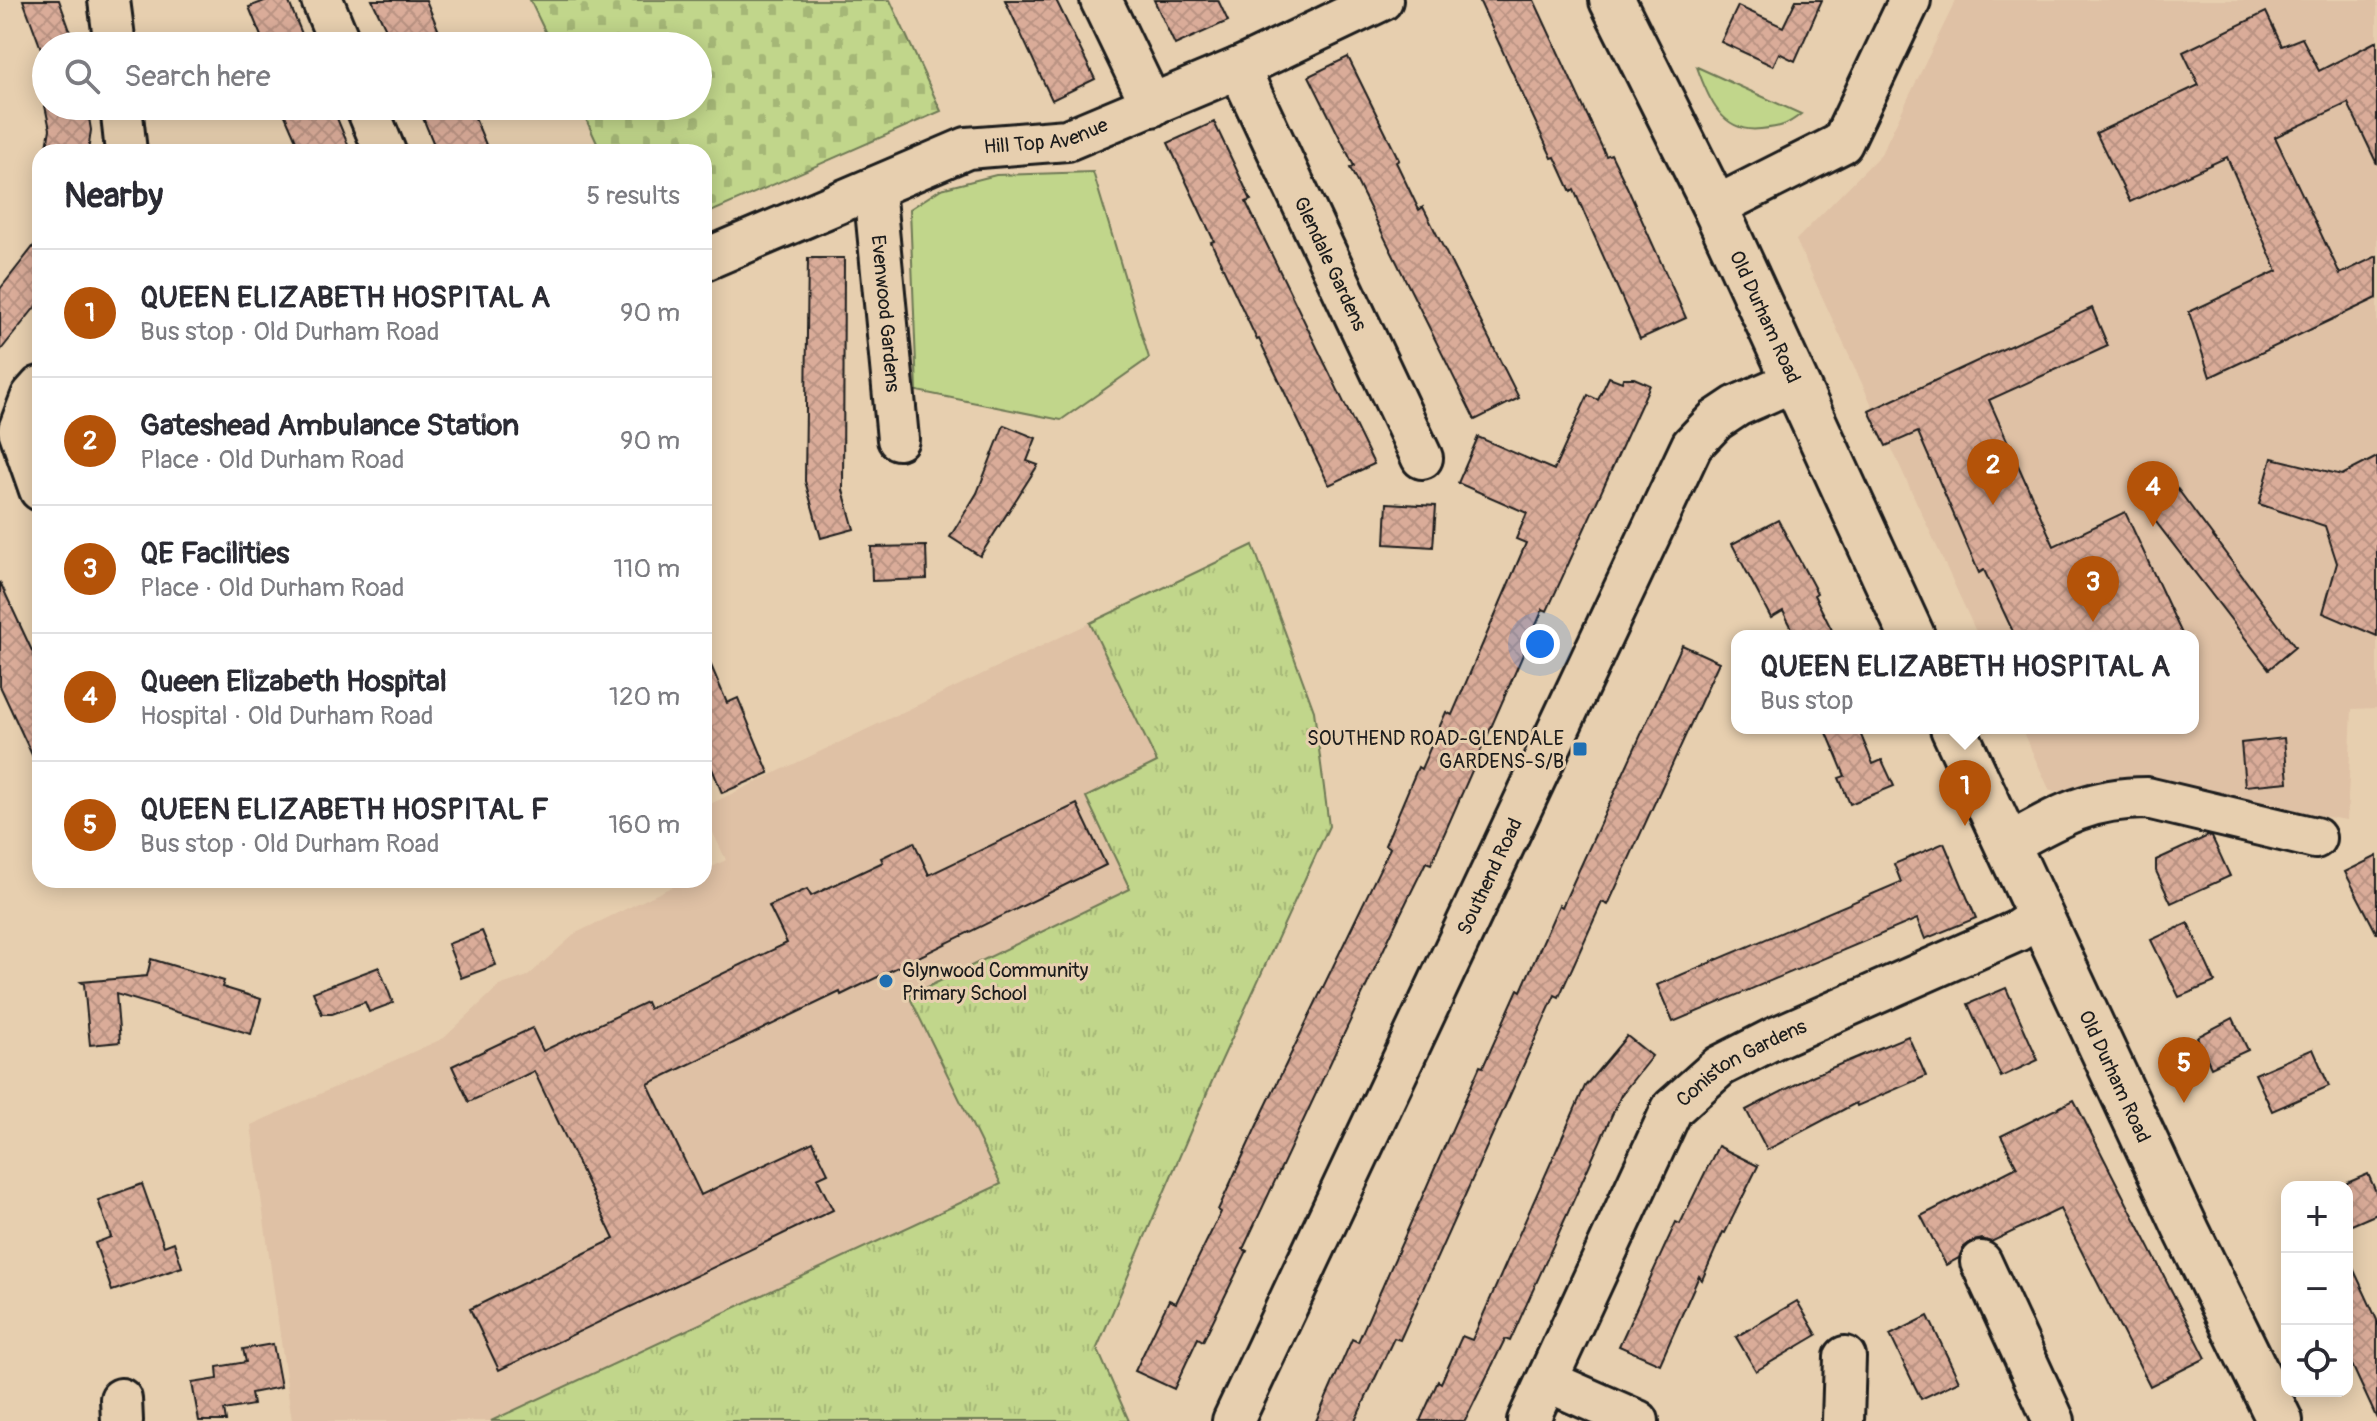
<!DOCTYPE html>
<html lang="en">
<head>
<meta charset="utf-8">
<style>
	:root { --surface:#fff; --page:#f7f7f7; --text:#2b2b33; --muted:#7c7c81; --line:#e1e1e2; --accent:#b45309 }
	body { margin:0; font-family:Pangolin,sans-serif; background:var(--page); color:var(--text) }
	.controls { position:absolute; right:24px; bottom:24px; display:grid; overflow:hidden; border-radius:16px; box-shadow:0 4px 20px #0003 }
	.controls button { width:72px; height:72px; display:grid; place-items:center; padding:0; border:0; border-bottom:2px solid var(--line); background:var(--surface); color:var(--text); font:40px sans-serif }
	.you { position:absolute; left:1540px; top:644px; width:28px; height:28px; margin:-20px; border:6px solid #fff; border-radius:50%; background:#1a73e8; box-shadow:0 0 0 12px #1a73e833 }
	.badge { display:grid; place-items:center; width:52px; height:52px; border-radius:50%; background:var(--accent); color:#fff; font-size:26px; font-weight:700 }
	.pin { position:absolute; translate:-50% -66px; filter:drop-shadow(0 2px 4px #0008) }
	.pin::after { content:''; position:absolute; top:42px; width:28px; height:24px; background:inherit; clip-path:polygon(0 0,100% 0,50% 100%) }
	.popup { position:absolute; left:1731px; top:630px; width:468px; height:104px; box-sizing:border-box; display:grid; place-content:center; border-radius:16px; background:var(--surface); filter:drop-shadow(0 2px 6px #0005); font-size:26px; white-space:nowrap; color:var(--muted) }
	.popup b { font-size:30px; color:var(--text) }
	.popup::after { content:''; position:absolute; left:50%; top:100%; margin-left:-16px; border:16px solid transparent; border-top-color:var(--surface) }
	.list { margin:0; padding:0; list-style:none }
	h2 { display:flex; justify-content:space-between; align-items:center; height:104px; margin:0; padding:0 32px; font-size:34px }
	h2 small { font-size:26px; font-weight:400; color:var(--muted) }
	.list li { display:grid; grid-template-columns:52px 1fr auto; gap:24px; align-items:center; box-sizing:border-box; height:128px; padding:0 32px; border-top:2px solid var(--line) }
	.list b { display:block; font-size:30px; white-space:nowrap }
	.list p { margin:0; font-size:26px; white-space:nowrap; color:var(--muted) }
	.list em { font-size:26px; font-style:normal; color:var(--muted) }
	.icon { flex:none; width:44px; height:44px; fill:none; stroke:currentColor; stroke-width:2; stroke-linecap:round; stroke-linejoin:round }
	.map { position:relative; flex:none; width:2377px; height:1421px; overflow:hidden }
	.search { position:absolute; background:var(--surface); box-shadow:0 4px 20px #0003; left:32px; top:32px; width:680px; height:88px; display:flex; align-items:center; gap:20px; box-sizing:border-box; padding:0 28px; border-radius:44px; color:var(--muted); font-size:30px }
	.panel { position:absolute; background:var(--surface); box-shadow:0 4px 20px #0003; left:32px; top:144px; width:680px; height:744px; border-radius:24px }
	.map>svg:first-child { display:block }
	.built { fill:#dfc1a5 }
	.grass { fill:#c1d68b; stroke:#6e7954; stroke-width:2 }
	.cemetery { fill:url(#cemetery-stones); stroke:#6e7954; stroke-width:2 }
	.park { fill:url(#park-tufts); stroke:#6e7954; stroke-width:2 }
	.building { fill:url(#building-cross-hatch); stroke:#1c1c1c; stroke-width:2 }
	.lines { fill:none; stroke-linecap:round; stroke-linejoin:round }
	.minor-casing { stroke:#1c1c1c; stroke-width:46 }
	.major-casing { stroke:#1c1c1c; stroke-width:50 }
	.minor { stroke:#e7cfaf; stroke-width:40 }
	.major { stroke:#e7cfaf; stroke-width:44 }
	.poi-dot { fill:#1f6fb2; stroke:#e7cfaf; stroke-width:3 }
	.labels { text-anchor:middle; stroke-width:6; stroke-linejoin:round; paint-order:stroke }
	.street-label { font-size:20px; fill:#1c1c1c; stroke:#e7cfaf }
	.poi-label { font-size:20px; fill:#1c1c1c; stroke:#e7cfaf; text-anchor:end }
</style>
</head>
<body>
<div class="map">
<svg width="2377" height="1421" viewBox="0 0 2377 1421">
	<defs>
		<pattern id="cemetery-stones" width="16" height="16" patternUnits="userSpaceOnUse" patternTransform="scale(2)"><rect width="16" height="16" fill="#c1d68b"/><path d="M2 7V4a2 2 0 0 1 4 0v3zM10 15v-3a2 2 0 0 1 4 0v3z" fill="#a5b777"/></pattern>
		<pattern id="park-tufts" width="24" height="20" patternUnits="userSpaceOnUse" patternTransform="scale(2)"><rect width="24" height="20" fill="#c1d68b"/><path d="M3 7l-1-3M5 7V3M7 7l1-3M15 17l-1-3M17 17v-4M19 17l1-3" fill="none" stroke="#a5b777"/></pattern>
		<pattern id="building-cross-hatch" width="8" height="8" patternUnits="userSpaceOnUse" patternTransform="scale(2)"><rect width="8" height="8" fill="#daac99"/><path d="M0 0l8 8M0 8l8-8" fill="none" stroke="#ba9383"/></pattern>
	</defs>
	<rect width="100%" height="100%" fill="#e7cfaf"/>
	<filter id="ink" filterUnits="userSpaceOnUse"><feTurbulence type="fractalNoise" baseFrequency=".0125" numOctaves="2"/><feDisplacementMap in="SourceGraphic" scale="16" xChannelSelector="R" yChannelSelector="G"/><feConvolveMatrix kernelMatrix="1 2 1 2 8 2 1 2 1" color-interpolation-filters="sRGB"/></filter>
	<g filter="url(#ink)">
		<g class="built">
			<path d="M1956,0H2377V708L2352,709L2347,820L2172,794L2050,791L2021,728H2193V636H1978L1796,240L1881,154Z"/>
			<path d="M1253,545L1314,711L1329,826L1213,1079L1097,1348L1129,1421H292L251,1125L444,1038L499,986L528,976L576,933L686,880H704V871L726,860L704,814V807Z"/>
		</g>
		<g class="grass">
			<path d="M1697,67L1801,114C1786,126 1780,127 1761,129C1722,134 1708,98 1697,67Z"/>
			<path d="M1093,172L1149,358L1061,420L917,391L910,209L941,189L996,175Z"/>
		</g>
		<path class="cemetery" d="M530,0H890L941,111L704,215V152H601L580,106H698V46H552Z"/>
		<path class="park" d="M1253,545L1314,711L1329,826L1213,1079L1097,1348L1129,1421H491L1001,1184L909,996L1130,889L1086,797L1157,762L1090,623Z"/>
		<g class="building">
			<path d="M23,0H59L74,42L64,46H46V53L43,54Z"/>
			<path d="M267,0H288L307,46H265L249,7Z"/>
			<path d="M372,0H426L445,46H394Z"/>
			<path d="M1005,0H1056L1095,79L1052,100Z"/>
			<path d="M1154,0H1218L1228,21L1175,45Z"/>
			<path d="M1479,0H1534L1606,156L1611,154L1627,187L1686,318L1640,339L1574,190L1571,192L1555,157L1552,158Z"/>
			<path d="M1796,0H1822L1795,61L1779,53L1773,66L1721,42L1738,6L1783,27Z"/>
			<path d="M2266,12L2282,46L2302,38L2319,71L2377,41V164L2348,103L2275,137L2340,274L2377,256V298L2210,377L2189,312L2277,271L2227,157L2130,202L2096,133L2199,85L2183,52Z"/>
			<path d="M1348,57L1399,160L1396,162L1419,210L1423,207L1519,398L1475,420L1350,168L1354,166L1309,76Z"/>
			<path d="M45,106H87L91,130L88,152H46L50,129Z"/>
			<path d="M281,106H332L351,152H301Z"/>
			<path d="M418,106H470L489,152H437Z"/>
			<path d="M1214,122L1251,200L1246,202L1374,464L1329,485L1259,339L1257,340L1211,242L1214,241L1168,143Z"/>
			<path d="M40,238V301L0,351V289Z"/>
			<path d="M808,258H844L843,490L854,529L821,538L805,481Z"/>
			<path d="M2092,308L2108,346L1989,400L2054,546L2125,512L2183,636H2015L1984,570L1979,573L1918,432L1886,446L1869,411Z"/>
			<path d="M1609,377L1622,382L1623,378H1634L1650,385L1547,611L1543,609L1431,864L1426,862L1397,921L1243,1249L1247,1251L1203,1341L1198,1338L1174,1389L1135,1371L1169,1300L1176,1303L1221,1212L1218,1210L1263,1112L1390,848L1385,845L1418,767L1421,769L1446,712L1452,715L1526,543L1516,539L1527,513L1458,483L1478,437L1554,470L1588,395L1598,400Z"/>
			<path d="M1004,425L1036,438L1027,461L1038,465L980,556L950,537L977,493Z"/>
			<path d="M2377,457V636L2323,613L2337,563L2325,526L2259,504L2272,458L2342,475Z"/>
			<path d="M2171,480L2295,647L2269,669L2136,496Z"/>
			<path d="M1387,503L1436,506L1433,547L1385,544Z"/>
			<path d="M1778,520L1817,593L1814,595L1835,636H1796L1783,611L1771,618L1732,544Z"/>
			<path d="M926,546L927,579L872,581L871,547Z"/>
			<path d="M0,582L40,668V772L0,686Z"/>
			<path d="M1682,645L1719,662L1608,905L1602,902L1559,997L1555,995L1400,1340L1394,1338L1355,1421H1316L1352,1339L1358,1342L1480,1066L1483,1067L1518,989L1521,991L1559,905L1562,907Z"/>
			<path d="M704,649L727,703L738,698L769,773L722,793L704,749Z"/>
			<path d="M1825,728H1858L1873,764L1882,760L1894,786L1850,804L1839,778L1845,776Z"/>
			<path d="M2284,738L2288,782L2245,786L2241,743Z"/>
			<path d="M1077,804L1106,865L841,995L840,992L648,1084L701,1195L813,1142L828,1173L817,1178L833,1210L499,1370L470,1309L614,1239L534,1071L469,1102L452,1066L532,1028L543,1051L646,1002L649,1009L787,943L769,906L807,889L811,896L883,862L881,858L914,842L929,875Z"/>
			<path d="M2208,836L2212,837L2230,876L2171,903L2156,871V860Z"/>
			<path d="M1944,843L1976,918L1925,939L1917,919L1673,1022L1657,985L1901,882L1894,864Z"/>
			<path d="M2377,856V934L2345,872Z"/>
			<path d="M2188,923L2215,982L2179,997L2151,940Z"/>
			<path d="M482,931L496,965L461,978L448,944Z"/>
			<path d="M151,959L224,981L222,987L261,999L251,1034L116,994L120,1042L90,1045L84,984L81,982L147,976Z"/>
			<path d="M379,967L393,1003L369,1012L365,1002L332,1014H322L313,992Z"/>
			<path d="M2006,988L2038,1060L2001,1077L1968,1004Z"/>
			<path d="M2233,1018L2248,1050L2211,1067L2197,1037Z"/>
			<path d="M1627,1036L1652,1056L1621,1095L1510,1341L1505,1339L1465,1421H1420L1438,1381L1441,1383L1462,1336L1472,1340L1585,1086Z"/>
			<path d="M1908,1036L1926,1076L1857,1106L1856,1103L1767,1150L1746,1110L1812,1076Z"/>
			<path d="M2313,1049L2329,1086L2272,1111L2255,1074Z"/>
			<path d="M2074,1100L2206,1358L2150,1386L2060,1209L1991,1242L1982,1239L1971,1242L1963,1248L1959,1258L1946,1265L1921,1216L2017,1167L2001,1136Z"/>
			<path d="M1718,1146L1758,1166L1725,1233L1723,1232L1702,1280L1699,1276L1660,1364L1619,1346L1676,1222L1680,1224Z"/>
			<path d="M2368,1174L2377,1194V1214L2347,1227V1183Z"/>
			<path d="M142,1184L164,1246L174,1242L182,1267L112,1291L95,1243L111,1237L98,1200Z"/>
			<path d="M2347,1255L2377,1320V1419L2347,1354Z"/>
			<path d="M1797,1301L1817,1335L1756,1371L1736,1337Z"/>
			<path d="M1928,1316L1959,1381L1921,1399L1890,1335Z"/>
			<path d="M273,1344L281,1387L251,1393L253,1405L224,1410L226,1421H199L192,1383L218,1379L217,1367L246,1362L243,1349Z"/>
		</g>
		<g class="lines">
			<defs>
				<g id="minor">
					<path d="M109,0L115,46"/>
					<path d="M322,0L341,46"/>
					<path d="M1101,0L1152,106"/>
					<path id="s1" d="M1239,68L1422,458"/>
					<path d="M121,106L126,152"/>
					<path d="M366,106L385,152"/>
					<path id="s2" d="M874,188L898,439"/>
					<path d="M1715,207L1842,143L1910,0"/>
					<path id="s3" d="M704,260L967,148L1067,140L1239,68L1382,0"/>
					<path d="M40,387L32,396L19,430L40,490"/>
					<path d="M2007,845C2057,817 2088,798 2147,798L2315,838"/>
					<path d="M1981,1262L2054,1421"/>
					<path d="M1547,1381L1638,1421"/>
					<path d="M121,1399L122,1421"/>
					<path id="s4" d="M1233,1421L1692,445L1716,420L1737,406L1796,380"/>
					<path id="s5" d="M1528,1421L1672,1109L1720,1066L1775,1038L2017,931L2039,916"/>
					<path d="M1843,1421L1845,1357"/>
				</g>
				<g id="major">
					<path id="s6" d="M1612,0L1715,207L1912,636"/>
					<path id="s7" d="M1953,728L2188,1233L2280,1421"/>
				</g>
			</defs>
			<use href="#minor" class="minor-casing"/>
			<use href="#major" class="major-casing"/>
			<use href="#minor" class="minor"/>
			<use href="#major" class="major"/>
		</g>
	</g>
	<g class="poi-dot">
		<rect x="1572" y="741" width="16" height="16" rx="4"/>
		<circle cx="886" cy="981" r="8"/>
	</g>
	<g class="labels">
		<g class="street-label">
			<text dy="7" stroke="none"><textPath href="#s3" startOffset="366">Hill Top Avenue</textPath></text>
			<text dy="7" stroke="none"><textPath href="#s1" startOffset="216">Glendale Gardens</textPath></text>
			<text dy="7" stroke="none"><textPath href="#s2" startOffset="126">Evenwood Gardens</textPath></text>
			<text dy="7" stroke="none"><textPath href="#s6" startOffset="352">Old Durham Road</textPath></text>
			<text dy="7" stroke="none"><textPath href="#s4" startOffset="602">Southend Road</textPath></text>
			<text dy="7" stroke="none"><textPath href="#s5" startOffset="428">Coniston Gardens</textPath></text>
			<text dy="7" stroke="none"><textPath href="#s7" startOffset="384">Old Durham Road</textPath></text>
		</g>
		<g class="poi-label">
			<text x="1564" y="745">SOUTHEND ROAD-GLENDALE<tspan x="1564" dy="23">GARDENS-S/B</tspan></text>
			<text x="902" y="977" text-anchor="start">Glynwood Community<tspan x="902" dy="23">Primary School</tspan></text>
		</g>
	</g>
</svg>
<div class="controls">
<button>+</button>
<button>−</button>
<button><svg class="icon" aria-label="locate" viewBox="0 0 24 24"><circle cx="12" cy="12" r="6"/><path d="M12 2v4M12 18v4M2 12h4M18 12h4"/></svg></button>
</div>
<div class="you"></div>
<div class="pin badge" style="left:1965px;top:826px">1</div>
<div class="popup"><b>QUEEN ELIZABETH HOSPITAL A</b>Bus stop</div>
<div class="pin badge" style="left:1993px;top:505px">2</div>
<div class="pin badge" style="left:2093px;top:622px">3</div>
<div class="pin badge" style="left:2153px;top:527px">4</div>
<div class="pin badge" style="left:2184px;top:1103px">5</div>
<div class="search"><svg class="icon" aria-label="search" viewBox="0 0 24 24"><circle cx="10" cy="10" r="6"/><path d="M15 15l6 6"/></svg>Search here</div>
<section class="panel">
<h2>Nearby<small>5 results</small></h2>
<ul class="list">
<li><span class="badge">1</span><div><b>QUEEN ELIZABETH HOSPITAL A</b><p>Bus stop · Old Durham Road</p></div><em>90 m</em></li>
<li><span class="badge">2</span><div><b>Gateshead Ambulance Station</b><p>Place · Old Durham Road</p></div><em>90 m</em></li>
<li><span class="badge">3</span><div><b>QE Facilities</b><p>Place · Old Durham Road</p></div><em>110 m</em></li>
<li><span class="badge">4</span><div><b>Queen Elizabeth Hospital</b><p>Hospital · Old Durham Road</p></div><em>120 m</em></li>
<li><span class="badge">5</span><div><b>QUEEN ELIZABETH HOSPITAL F</b><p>Bus stop · Old Durham Road</p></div><em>160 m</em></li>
</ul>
</section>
</div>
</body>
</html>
